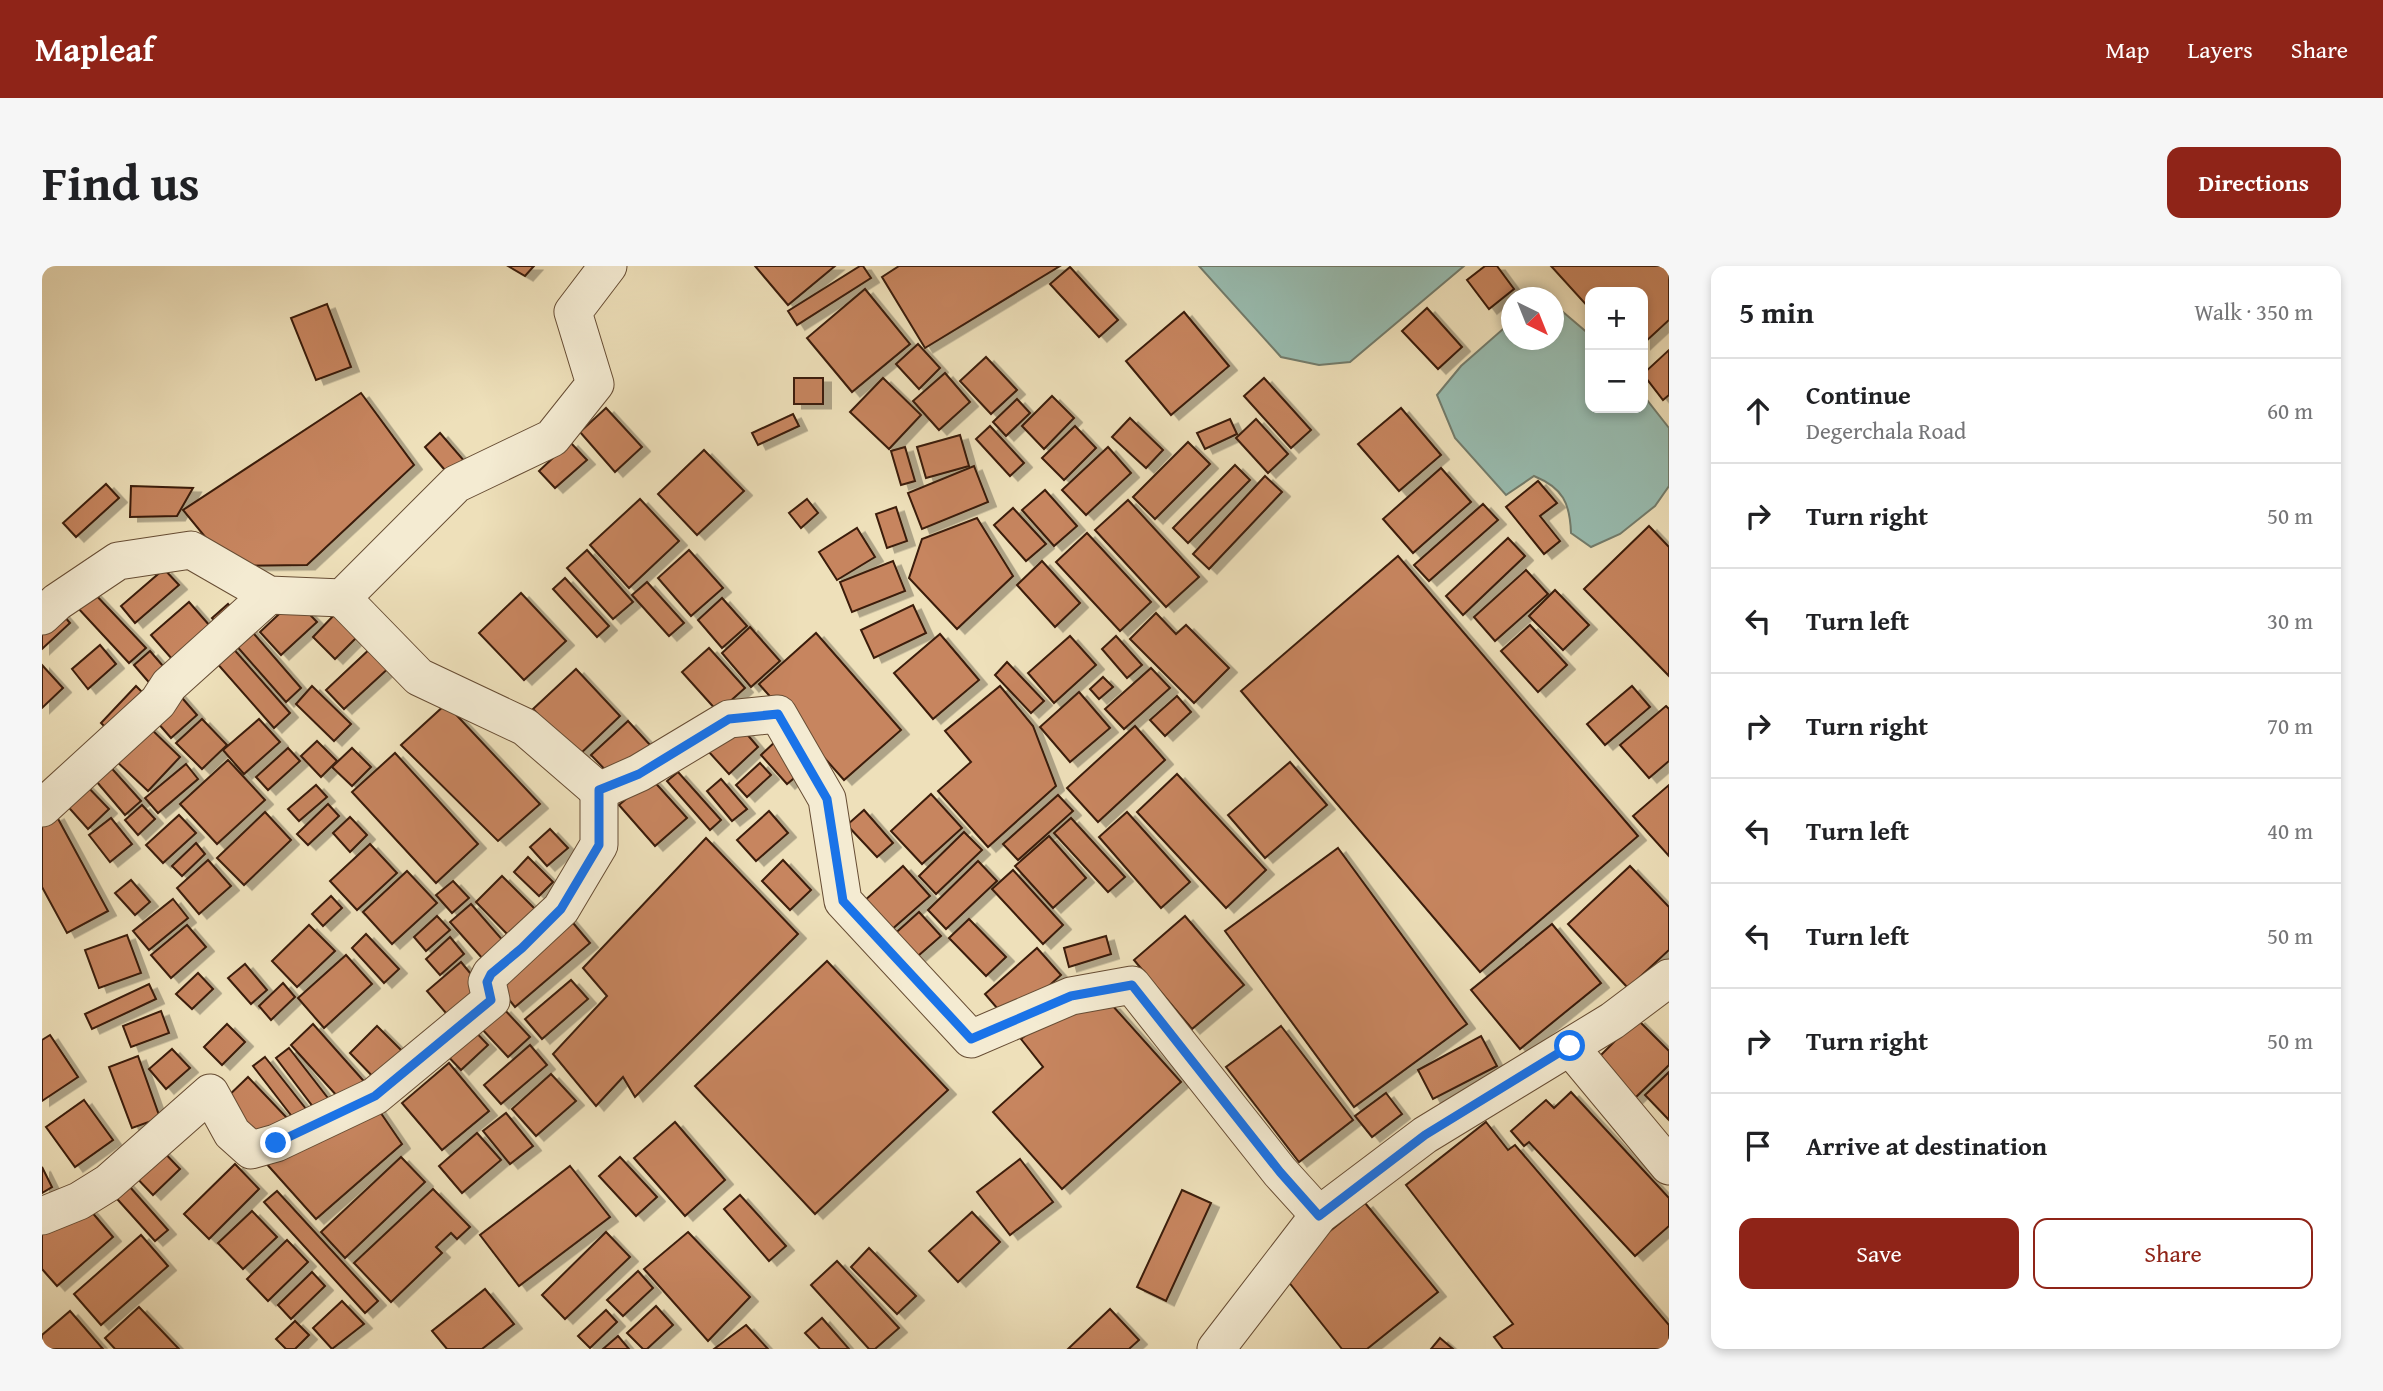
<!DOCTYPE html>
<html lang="en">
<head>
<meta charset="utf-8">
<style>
	:root { --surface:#fff; --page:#f6f6f6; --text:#202124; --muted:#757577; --line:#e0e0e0; --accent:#8f2418 }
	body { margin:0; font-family:"Gentium Book Plus",serif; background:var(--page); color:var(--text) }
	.controls { position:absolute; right:21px; top:21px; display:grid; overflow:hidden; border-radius:14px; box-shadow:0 4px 10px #0003 }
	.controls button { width:63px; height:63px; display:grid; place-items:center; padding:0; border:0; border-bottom:2px solid var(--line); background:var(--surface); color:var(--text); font:35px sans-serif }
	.compass { position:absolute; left:1459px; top:21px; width:63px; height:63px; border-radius:50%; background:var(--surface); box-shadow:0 4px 10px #0003; rotate:137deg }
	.stop { position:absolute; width:21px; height:21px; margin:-16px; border:5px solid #1a73e8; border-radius:50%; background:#fff }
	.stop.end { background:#1a73e8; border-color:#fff; box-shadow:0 2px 7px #0008 }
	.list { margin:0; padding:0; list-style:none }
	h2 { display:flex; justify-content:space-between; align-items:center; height:91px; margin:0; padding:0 28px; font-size:30px }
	h2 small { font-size:23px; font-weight:400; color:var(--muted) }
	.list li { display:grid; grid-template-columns:46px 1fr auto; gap:21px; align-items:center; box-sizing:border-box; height:105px; padding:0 28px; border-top:2px solid var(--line) }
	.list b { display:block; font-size:26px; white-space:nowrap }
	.list p { margin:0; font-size:23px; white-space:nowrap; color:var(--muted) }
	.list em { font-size:23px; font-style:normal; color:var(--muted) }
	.actions { display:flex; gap:14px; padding:21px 28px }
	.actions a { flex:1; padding:16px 0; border:2px solid var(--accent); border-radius:14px; text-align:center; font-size:24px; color:var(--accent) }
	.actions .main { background:var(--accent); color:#fff }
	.icon { flex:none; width:38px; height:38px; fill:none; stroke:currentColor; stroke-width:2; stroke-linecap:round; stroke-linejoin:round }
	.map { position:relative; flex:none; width:1627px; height:1083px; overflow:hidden; border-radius:14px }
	header { display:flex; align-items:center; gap:42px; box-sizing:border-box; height:98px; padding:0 35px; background:var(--accent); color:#fff }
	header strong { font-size:33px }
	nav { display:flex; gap:38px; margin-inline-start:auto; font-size:24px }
	.intro { display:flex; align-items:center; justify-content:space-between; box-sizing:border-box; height:168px; padding:0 42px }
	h1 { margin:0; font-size:49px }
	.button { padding:18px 32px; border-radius:14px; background:var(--accent); color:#fff; font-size:24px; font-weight:700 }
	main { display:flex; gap:42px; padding:0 42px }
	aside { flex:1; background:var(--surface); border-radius:14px; box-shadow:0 4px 10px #0003 }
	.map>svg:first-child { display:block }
	.water { fill:#99bdb1; stroke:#737d6d; stroke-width:2 }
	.building { fill:#c7855f; stroke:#3a1c08; stroke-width:2; filter:url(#shadow) }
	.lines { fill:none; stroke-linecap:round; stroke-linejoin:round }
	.street-casing { stroke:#674d34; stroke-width:39 }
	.street { stroke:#f4ebd2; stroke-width:37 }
	.route { stroke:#1a73e8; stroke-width:9 }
</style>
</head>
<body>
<header>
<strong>Mapleaf</strong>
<nav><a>Map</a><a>Layers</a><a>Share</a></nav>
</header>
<div class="intro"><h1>Find us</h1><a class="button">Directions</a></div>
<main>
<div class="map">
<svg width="1627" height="1083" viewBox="0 0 1627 1083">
	<defs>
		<filter id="shadow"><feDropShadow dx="8" dy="4.5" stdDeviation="0" flood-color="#0004"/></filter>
	</defs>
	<rect width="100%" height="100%" fill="#eee0ba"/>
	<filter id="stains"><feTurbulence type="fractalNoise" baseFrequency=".00286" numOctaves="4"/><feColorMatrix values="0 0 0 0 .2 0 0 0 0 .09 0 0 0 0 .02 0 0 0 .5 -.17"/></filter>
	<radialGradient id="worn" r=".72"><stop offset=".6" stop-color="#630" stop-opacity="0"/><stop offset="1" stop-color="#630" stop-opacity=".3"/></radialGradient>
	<g class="water">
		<path d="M1157,0H1422L1308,96L1277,99L1239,91Z"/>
		<path d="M1521,46L1548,69V142H1601V129L1627,162V220L1613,240L1578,268L1549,281L1529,267C1528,237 1521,222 1492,210L1464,229L1413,172L1395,129L1419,100L1469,56L1470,74H1512V48Z"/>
	</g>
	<g class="building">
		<path d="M466,0H492L483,10Z"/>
		<path d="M713,0H793L746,39Z"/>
		<path d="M818,0H821L829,12L755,59L746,45Z"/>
		<path d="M857,0H1018L883,82L840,11Z"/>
		<path d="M1443,0H1455L1472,23L1447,43L1425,14Z"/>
		<path d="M1509,0H1627V54L1601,78V26H1548V43Z"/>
		<path d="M1028,1L1076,54L1057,71L1008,18Z"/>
		<path d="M823,23L868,78L810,126L765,72Z"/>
		<path d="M285,38L309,101L274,114L249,52Z"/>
		<path d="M1385,42L1420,81L1396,103L1360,65Z"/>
		<path d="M1142,46L1187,100L1129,149L1084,95Z"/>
		<path d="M876,78L898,102L877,123L854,98Z"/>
		<path d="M1627,84V129L1621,134L1601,108Z"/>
		<path d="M944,91L975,124L949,148L918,115Z"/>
		<path d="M903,107L928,136L897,164L871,135Z"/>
		<rect x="752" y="112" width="29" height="26"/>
		<path d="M841,112L879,149L847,183L808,146Z"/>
		<path d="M1222,112L1269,164L1249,182L1202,130Z"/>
		<path d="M319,127L372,199L265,299L187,300L141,244Z"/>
		<path d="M1010,130L1032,152L1002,183L980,160Z"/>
		<path d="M975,133L988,147L964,170L951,156Z"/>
		<path d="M564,142L600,181L573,206L538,166Z"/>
		<path d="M1359,142L1399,189L1357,225L1316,178Z"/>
		<path d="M751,148L757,160L716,179L710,167Z"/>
		<path d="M1088,152L1121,184L1104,202L1070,171Z"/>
		<path d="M1188,153L1195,168L1163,183L1155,167Z"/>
		<path d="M1214,153L1246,188L1226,207L1194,172Z"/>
		<path d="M948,160L982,197L968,210L934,173Z"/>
		<path d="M1033,160L1054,182L1022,214L1000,192Z"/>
		<path d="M398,167L424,197L408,210L383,181Z"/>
		<path d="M918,169L927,200L884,212L875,181Z"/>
		<path d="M528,176L545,194L513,222L497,205Z"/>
		<path d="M1146,176L1168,198L1113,253L1091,231Z"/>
		<path d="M863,181L873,215L859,219L849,185Z"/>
		<path d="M1066,181L1089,207L1044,249L1020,224Z"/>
		<path d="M662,184L702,225L655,269L616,228Z"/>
		<path d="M1193,199L1208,214L1146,277L1131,262Z"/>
		<path d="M932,200L946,236L880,263L866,227Z"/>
		<path d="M1399,202L1429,236L1371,287L1341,253Z"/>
		<path d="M1223,210L1240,226L1167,303L1151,288Z"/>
		<path d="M1496,215L1515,237L1498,250L1518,275L1502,288L1464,241Z"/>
		<path d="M64,218L77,232L34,271L21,257Z"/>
		<path d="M89,220L151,222L135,250L88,251Z"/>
		<path d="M1003,224L1035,260L1012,280L980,244Z"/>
		<path d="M598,233L637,275L587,322L548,279Z"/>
		<path d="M765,233L776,247L759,262L747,247Z"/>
		<path d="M1086,234L1157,311L1124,341L1053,264Z"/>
		<path d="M1441,238L1456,254L1387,315L1372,299Z"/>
		<path d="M854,241L865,275L845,282L834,248Z"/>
		<path d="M971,242L1004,278L984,295L952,259Z"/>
		<path d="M935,252L971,310L915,363L867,312L880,273Z"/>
		<path d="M1607,260L1627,281V410L1542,323Z"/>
		<path d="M815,262L833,291L795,314L777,286Z"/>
		<path d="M1045,267L1109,336L1078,365L1014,296Z"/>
		<path d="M1466,272L1483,290L1421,349L1404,330Z"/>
		<path d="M545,284L591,336L571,353L525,302Z"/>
		<path d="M647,284L681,322L649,350L616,312Z"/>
		<path d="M1356,290L1596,570L1438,706L1199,425Z"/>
		<path d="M851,295L863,325L810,346L798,316Z"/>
		<path d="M1000,295L1038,337L1013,361L975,319Z"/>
		<path d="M122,303L137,319L93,357L79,340Z"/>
		<path d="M1484,304L1506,328L1453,375L1432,351Z"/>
		<path d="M523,312L567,360L555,371L511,323Z"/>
		<path d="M605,316L642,357L627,370L590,329Z"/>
		<path d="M1513,324L1547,359L1521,384L1487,350Z"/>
		<path d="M51,326L104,382L87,397L35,341Z"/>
		<path d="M479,327L524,375L482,414L437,367Z"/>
		<path d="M680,332L705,360L680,382L656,354Z"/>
		<path d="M253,333L275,356L239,389L218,366Z"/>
		<path d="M147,336L168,360L130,393L109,369Z"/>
		<path d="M186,338L259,422L244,436L170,352Z"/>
		<path d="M871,339L884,367L832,392L819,364Z"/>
		<path d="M16,343L28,357L0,383V357Z"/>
		<path d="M295,346L318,368L293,393L271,371Z"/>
		<path d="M1114,347L1134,368L1144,359L1187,402L1152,437L1088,373Z"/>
		<path d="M1488,359L1525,399L1496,426L1459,385Z"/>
		<path d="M708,361L738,395L709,421L680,387Z"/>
		<path d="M174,363L248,447L232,462L158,378Z"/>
		<path d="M774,367L859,464L802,514L717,418Z"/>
		<path d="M898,368L937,414L891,453L852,407Z"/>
		<path d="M1028,370L1054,399L1012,437L986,407Z"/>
		<path d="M1074,370L1100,399L1085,412L1060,383Z"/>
		<path d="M58,379L74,398L46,423L30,403Z"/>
		<path d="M332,379L350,399L302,443L284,424Z"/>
		<path d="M667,382L703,422L676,446L640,406Z"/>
		<path d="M108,385L127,407L111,421L92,399Z"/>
		<path d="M965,396L1002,435L989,447L953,409Z"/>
		<path d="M0,399L21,422L0,442Z"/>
		<path d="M1109,402L1128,422L1082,463L1063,443Z"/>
		<path d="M534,403L578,450L536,490L491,443Z"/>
		<path d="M1061,411L1071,421L1057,433L1048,423Z"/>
		<path d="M94,420L110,436L74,472L59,457Z"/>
		<path d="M270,420L309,458L292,475L254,438Z"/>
		<path d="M958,420L991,460L1014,520L946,581L896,525L929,496L903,465Z"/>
		<path d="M1590,420L1608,441L1563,479L1545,458Z"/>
		<path d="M134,425L155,449L129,472L108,448Z"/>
		<path d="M1037,426L1068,462L1028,496L998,461Z"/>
		<path d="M1135,430L1149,446L1123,470L1108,454Z"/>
		<path d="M404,438L498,538L456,575L359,479Z"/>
		<path d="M1624,440L1627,443V495L1607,512L1578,479Z"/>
		<path d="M160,453L185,479L160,503L134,477Z"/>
		<path d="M217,453L238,476L202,508L181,484Z"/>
		<path d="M586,455L609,480L572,513L549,489Z"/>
		<path d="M104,458L138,491L106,525L71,492Z"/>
		<path d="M697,459L716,481L687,508L667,486Z"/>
		<path d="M1093,460L1123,494L1056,556L1025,522Z"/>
		<path d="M736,473L763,503L745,518L719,489Z"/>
		<path d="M275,475L295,495L279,511L259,490Z"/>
		<path d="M246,482L258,495L226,524L214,511Z"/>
		<path d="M310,482L329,501L310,520L290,501Z"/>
		<path d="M353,487L436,578L394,617L310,526Z"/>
		<path d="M186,494L223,534L175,578L138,538Z"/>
		<path d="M64,496L99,535L83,549L49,509Z"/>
		<path d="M1248,496L1285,539L1223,592L1186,549Z"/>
		<path d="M718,497L729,509L705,531L694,519Z"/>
		<path d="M144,498L156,513L116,547L103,532Z"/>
		<path d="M636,506L679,554L668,564L625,515Z"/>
		<path d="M1135,508L1224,604L1184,642L1095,546Z"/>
		<path d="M609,512L645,552L613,580L577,539Z"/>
		<path d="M679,513L705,543L690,555L665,525Z"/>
		<path d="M41,516L67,543L46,563L21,535Z"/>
		<path d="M274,519L285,531L257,555L246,543Z"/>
		<path d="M1627,519V590L1591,550Z"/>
		<path d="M889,528L920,562L880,598L849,565Z"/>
		<path d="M1016,529L1031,545L976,594L961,578Z"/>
		<path d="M286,538L297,550L266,579L255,568Z"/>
		<path d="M100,539L113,553L96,569L83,554Z"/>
		<path d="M822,544L851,577L835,591L805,559Z"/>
		<path d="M727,545L746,567L714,595L695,574Z"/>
		<path d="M223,546L249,574L202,619L175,592Z"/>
		<path d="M1085,546L1148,616L1119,642L1057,571Z"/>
		<path d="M14,549L66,645L25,667L0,621V556Z"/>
		<path d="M137,549L154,567L121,597L104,579Z"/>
		<path d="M308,551L325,569L308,586L291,567Z"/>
		<path d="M69,552L90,578L68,596L47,569Z"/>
		<path d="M1029,552L1083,611L1066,626L1012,567Z"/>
		<path d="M508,563L526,582L505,600L488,581Z"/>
		<path d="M922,566L940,584L894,628L877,610Z"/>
		<path d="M1007,570L1044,612L1011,642L973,600Z"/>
		<path d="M664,572L756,668L593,831L581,811L554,840L511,788L565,730L541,702Z"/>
		<path d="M154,577L163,588L140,610L130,600Z"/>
		<path d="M328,578L355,607L315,644L288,615Z"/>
		<path d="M1296,582L1425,758L1312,841L1183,665Z"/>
		<path d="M486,591L511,616L497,630L472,606Z"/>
		<path d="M166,594L189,620L157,648L135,622Z"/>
		<path d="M741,594L769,624L748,644L720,615Z"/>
		<path d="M936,595L955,615L904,663L886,644Z"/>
		<path d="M861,600L888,630L848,665L821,636Z"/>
		<path d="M1588,600L1627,641V684L1586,722L1526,658Z"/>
		<path d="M971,604L1021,659L1001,678L950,623Z"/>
		<path d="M365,605L395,637L350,678L321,646Z"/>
		<path d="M460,610L496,646L469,672L434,636Z"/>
		<path d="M89,614L108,636L93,649L73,627Z"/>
		<path d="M411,615L427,632L410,647L394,629Z"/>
		<path d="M289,630L300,642L281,660L270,648Z"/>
		<path d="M131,633L146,652L107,684L91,665Z"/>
		<path d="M429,638L469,684L449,702L408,656Z"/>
		<path d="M877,646L899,670L869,696L848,672Z"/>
		<path d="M395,650L408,664L384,685L372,671Z"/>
		<path d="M1143,650L1202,719L1150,763L1092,694Z"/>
		<path d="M526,651L548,677L473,741L451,714Z"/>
		<path d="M927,653L964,691L944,710L907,672Z"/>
		<path d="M1510,658L1559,717L1478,783L1429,724Z"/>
		<path d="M145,659L164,681L129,712L109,689Z"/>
		<path d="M267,659L293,685L255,721L230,695Z"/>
		<path d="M324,668L357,703L342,717L310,682Z"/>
		<path d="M85,669L99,707L57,722L43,684Z"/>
		<path d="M1064,670L1069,688L1027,701L1022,682Z"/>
		<path d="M408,671L422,688L398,709L384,693Z"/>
		<path d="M995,682L1019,709L967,756L943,728Z"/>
		<path d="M304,689L330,718L282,762L256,732Z"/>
		<path d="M785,695L906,824L773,948L653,820Z"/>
		<path d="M419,696L443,725L410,754L385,725Z"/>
		<path d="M203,698L225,724L209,738L186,712Z"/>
		<path d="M156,707L171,723L150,743L134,728Z"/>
		<path d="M529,714L546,733L500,773L483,753Z"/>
		<path d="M241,717L253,731L229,754L217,740Z"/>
		<path d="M107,718L114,733L50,763L43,748Z"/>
		<path d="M1024,738L1070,739L1139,816L1020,923L951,846L1001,801L979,773Z"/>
		<path d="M461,742L488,771L466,791L439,762Z"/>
		<path d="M119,745L127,767L89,781L81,760Z"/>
		<path d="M1595,753L1627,785V799L1592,833L1554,794Z"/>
		<path d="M185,758L203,776L180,799L162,781Z"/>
		<path d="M271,758L327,821L305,841L249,779Z"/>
		<path d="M427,759L446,779L419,804L400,784Z"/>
		<path d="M335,760L365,790L337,817L308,787Z"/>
		<path d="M1239,760L1311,854L1257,896L1184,801Z"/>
		<path d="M8,769L36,811L0,835V774Z"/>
		<path d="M1439,770L1455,800L1391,833L1376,804Z"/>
		<path d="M488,779L505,799L459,838L442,819Z"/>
		<path d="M247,782L289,836L275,846L234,792Z"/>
		<path d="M130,783L148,802L124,823L107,803Z"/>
		<path d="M96,790L118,852L90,862L67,801Z"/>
		<path d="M223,791L268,848L255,857L211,800Z"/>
		<path d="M407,797L447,845L400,884L360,837Z"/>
		<path d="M1627,806V854L1603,829Z"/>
		<path d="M509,808L534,835L494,870L470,843Z"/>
		<path d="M206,811L245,852L220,875L181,835Z"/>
		<path d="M1529,826L1627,932V960L1593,990L1487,876L1482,880L1469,865L1504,834L1512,842Z"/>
		<path d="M1344,827L1360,848L1330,871L1313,850Z"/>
		<path d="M42,834L71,874L33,901L4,861Z"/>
		<path d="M334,840L360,878L274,953L222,895Z"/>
		<path d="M464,847L491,880L468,898L441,865Z"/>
		<path d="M633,856L683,914L643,950L592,892Z"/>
		<path d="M1444,856L1466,884L1473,879L1627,1059V1083H1461L1452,1071L1471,1058L1364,919Z"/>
		<path d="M435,867L459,894L420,927L397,900Z"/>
		<path d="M115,879L138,903L111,929L88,905Z"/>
		<path d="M359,891L383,916L303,992L279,966Z"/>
		<path d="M578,891L615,931L594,950L557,910Z"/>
		<path d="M978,893L1011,936L968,969L935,926Z"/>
		<path d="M193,898L217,923L167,973L142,948Z"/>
		<path d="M528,900L568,951L477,1020L438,969Z"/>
		<path d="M0,901L10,921L0,927Z"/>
		<path d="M80,912L126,964L113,975L67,924Z"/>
		<path d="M391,923L428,961L415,973L409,967L394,981L400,987L349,1036L312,997Z"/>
		<path d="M1140,924L1169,937L1124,1035L1095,1021Z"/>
		<path d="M32,925L71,971L15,1020L0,1003V954Z"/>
		<path d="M235,925L336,1035L323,1047L222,936Z"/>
		<path d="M698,929L744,980L727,995L682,943Z"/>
		<path d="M1323,937L1396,1026L1325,1083H1300L1238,1005Z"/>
		<path d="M210,945L235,971L201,1003L176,977Z"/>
		<path d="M930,946L958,976L916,1016L887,985Z"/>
		<path d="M564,966L588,991L523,1053L500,1029Z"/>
		<path d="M646,966L708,1031L666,1075L602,1003Z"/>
		<path d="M99,969L126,1000L59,1059L32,1028Z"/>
		<path d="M245,974L266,996L226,1035L205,1013Z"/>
		<path d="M827,982L874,1030L855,1048L809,1001Z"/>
		<path d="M795,995L857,1062L833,1083H827L769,1019Z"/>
		<path d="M596,1005L611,1022L581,1050L565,1034Z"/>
		<path d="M270,1006L283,1020L249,1053L236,1039Z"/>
		<path d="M443,1023L472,1058L440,1083H405L390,1065Z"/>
		<path d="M300,1035L322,1058L290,1083L271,1062Z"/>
		<path d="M614,1040L631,1059L605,1083H601L585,1067Z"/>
		<path d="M97,1041L137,1083H73L63,1072Z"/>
		<path d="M1068,1043L1097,1074L1087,1083H1026Z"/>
		<path d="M564,1044L575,1056L548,1082L536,1070Z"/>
		<path d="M28,1045L61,1083H0V1069Z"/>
		<path d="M780,1052L807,1083H778L763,1067Z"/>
		<path d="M253,1055L267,1069L253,1083H244L234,1073Z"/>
		<path d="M704,1059L726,1083H672Z"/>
		<path d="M576,1070L587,1083H561Z"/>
		<path d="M1398,1072L1411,1083H1389Z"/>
	</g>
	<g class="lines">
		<defs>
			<g id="street">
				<path d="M300,332L377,411L483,461L557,525L597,507L687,453L736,448L785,533L801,635L929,773L1029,730L1090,719L1238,906L1277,949"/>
				<path d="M0,350L15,336L76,295L149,284L227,329L300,332L414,218L510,172L553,118L531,46L566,0"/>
				<path d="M0,542L116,436L127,419L227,329"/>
				<path d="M1528,781L1627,900"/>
				<path d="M0,950L37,935L66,917L168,827L190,867L209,884L234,877L333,830L449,734L445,716L449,708L519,643L557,579V525"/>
				<path d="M1174,1083L1277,949L1383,869L1570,755L1627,712"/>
			</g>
		</defs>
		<use href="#street" class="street-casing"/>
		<use href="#street" class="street"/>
	</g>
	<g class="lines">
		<path class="route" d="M234,877L333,830L449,734L445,716L449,708L480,682L519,643L557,579V524L597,508L687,453L736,448L785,533L801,635L929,773L1029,730L1090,719L1238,906L1277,950L1383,869L1528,780"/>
	</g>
	<rect width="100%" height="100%" filter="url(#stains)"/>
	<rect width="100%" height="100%" fill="url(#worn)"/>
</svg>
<div class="controls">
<button>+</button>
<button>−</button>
</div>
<svg class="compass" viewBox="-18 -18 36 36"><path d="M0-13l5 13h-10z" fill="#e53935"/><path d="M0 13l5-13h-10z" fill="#757577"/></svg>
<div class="stop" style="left:1528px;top:780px"></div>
<div class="stop end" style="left:234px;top:877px"></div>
</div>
<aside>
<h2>5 min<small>Walk · 350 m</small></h2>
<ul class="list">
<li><svg class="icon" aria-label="ahead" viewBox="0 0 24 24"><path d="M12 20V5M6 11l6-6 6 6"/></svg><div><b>Continue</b><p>Degerchala Road</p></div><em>60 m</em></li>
<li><svg class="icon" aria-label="right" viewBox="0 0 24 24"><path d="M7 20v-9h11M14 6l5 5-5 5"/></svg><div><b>Turn right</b></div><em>50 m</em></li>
<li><svg class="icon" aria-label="left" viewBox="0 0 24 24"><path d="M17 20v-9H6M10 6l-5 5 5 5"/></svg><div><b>Turn left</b></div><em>30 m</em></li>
<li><svg class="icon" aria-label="right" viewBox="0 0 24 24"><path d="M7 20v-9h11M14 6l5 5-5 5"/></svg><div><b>Turn right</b></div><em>70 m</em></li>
<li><svg class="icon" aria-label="left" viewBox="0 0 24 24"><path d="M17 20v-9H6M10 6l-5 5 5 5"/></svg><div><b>Turn left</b></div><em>40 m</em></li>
<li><svg class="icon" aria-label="left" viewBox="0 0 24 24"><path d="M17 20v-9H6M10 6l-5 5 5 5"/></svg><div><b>Turn left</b></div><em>50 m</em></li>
<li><svg class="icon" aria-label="right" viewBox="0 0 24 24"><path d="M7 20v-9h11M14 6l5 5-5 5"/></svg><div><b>Turn right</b></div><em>50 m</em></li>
<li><svg class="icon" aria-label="arrive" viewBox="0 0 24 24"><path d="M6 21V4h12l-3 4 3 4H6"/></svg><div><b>Arrive at destination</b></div></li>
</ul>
<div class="actions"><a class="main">Save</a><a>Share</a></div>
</aside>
</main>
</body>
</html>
